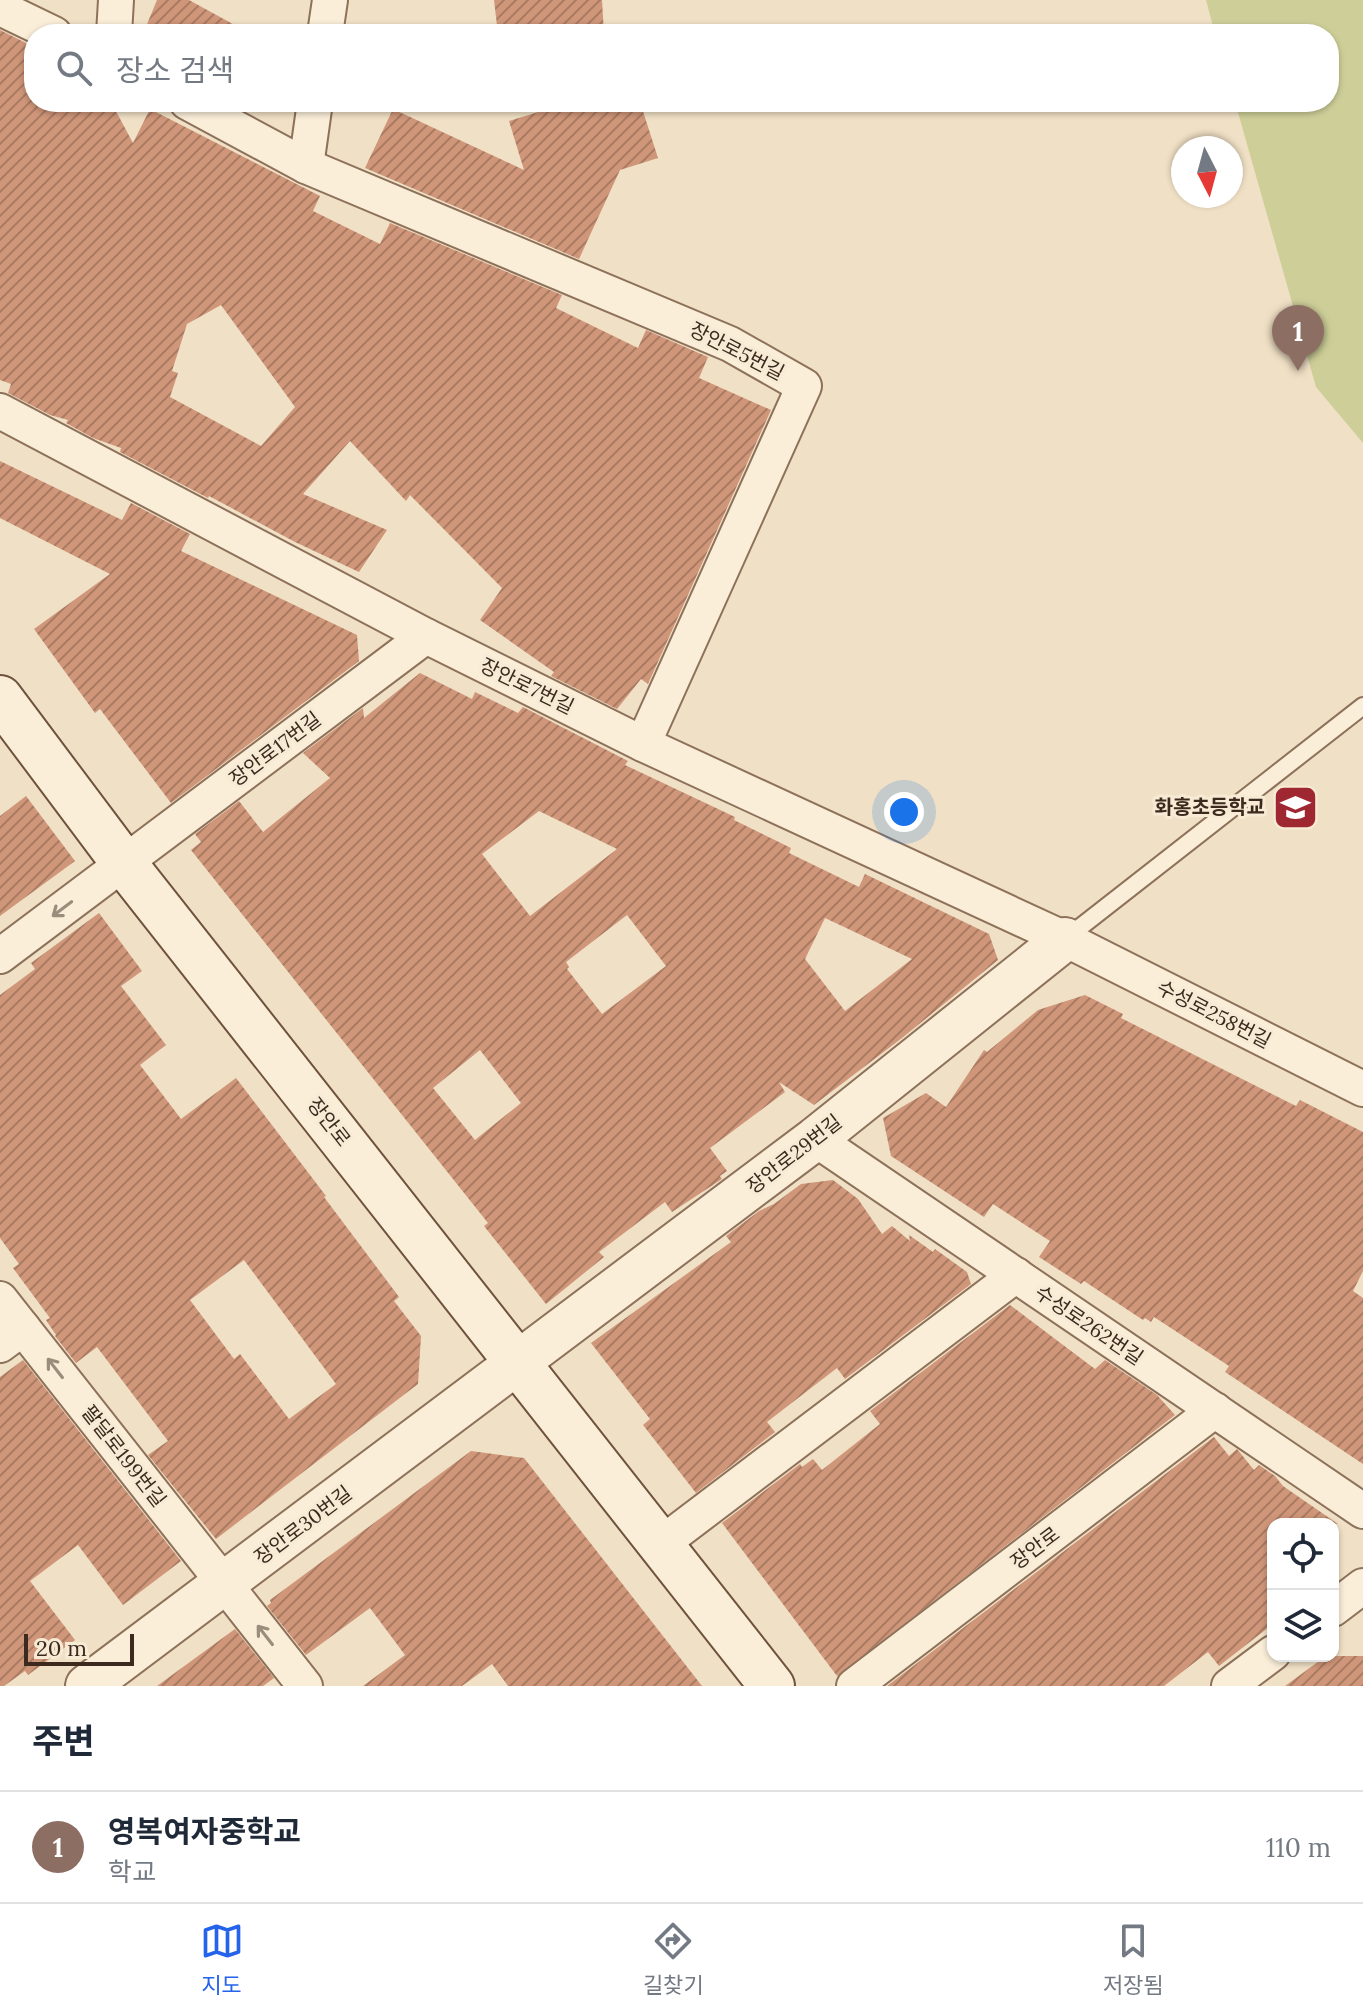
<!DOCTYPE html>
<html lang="ko">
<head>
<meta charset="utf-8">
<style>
	:root { --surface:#fff; --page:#f6f6f7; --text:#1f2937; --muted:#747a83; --line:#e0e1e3; --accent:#2563eb }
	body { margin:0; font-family:Lora,"Noto Sans KR",serif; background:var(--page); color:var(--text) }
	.controls { position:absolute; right:24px; bottom:24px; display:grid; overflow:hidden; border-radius:16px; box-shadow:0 2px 6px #0004 }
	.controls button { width:72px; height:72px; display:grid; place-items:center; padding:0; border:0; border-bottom:2px solid var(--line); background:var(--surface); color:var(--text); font:40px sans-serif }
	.compass { position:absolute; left:1171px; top:136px; width:72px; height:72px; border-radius:50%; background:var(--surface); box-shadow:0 2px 6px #0004; rotate:174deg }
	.scale { position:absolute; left:24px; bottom:20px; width:110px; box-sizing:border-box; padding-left:8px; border:4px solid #3c2a1e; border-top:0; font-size:22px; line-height:28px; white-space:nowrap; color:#3c2a1e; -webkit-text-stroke:6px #f7ebd5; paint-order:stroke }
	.you { position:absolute; left:904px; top:812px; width:28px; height:28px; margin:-20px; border:6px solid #fff; border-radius:50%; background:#1a73e8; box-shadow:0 0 0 12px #1a73e833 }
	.badge { display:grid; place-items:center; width:52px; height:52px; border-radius:50%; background:var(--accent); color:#fff; font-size:26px; font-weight:700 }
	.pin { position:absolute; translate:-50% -66px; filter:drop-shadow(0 2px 4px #0008) }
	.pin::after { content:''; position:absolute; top:42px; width:28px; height:24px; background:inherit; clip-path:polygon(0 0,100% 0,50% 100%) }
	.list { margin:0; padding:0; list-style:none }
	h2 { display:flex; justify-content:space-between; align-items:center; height:104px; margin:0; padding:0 32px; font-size:34px }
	h2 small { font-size:26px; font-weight:400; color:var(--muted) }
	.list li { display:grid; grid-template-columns:52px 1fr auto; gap:24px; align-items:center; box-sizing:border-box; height:112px; padding:0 32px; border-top:2px solid var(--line) }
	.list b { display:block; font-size:30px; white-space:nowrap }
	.list p { margin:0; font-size:26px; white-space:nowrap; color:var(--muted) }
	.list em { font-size:26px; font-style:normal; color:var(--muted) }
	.icon { flex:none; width:44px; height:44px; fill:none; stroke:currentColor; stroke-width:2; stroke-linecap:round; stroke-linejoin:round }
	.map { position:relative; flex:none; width:1363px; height:1686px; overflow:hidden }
	.search { position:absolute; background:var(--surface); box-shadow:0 2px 6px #0004; left:24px; right:24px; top:24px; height:88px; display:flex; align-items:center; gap:20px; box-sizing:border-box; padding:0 28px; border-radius:32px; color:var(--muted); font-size:30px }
	.sheet { height:216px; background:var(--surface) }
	nav { display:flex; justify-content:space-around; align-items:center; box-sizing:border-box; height:112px; border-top:2px solid var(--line); background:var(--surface); font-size:22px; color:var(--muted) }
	nav a { display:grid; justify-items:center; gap:4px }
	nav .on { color:var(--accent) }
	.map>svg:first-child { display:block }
	.pitch { fill:#cecf98 }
	.building { fill:url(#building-hatch); fill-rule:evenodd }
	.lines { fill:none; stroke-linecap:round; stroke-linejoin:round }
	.service-casing { stroke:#8d715a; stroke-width:20 }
	.minor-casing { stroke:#8d715a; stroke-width:38 }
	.tertiary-casing { stroke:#8d715a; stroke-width:46 }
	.secondary-casing { stroke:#6f523d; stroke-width:48 }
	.service { stroke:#faeed9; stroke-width:16 }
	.minor { stroke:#faeed9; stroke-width:34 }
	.tertiary { stroke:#faeed9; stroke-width:42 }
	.secondary { stroke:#faeed9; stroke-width:44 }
	.oneway { stroke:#9b8c7c }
	.labels { text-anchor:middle; stroke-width:6; stroke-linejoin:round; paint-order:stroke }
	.street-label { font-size:20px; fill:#3c2a1e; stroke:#f7ebd5 }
	.poi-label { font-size:20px; font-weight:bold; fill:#3c2a1e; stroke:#f7ebd5; text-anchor:end }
</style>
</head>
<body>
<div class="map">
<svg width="1363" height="1686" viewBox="0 0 1363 1686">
	<defs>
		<pattern id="building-hatch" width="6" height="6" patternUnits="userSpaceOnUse" patternTransform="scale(2)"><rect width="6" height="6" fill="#d09679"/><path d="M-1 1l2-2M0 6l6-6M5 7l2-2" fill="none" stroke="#aa7b63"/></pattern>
	</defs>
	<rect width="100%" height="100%" fill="#f0e0c5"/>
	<path class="pitch" d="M1206,0H1363V443L1316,387L1235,102H1329V34H1215Z"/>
	<g class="building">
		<path d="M157,0H189L251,34H143Z"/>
		<path d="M494,0H602L604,34H498Z"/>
		<path d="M0,30L34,47V102H111L133,143L150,109L320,196L313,211L380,244L390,223L562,295L556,308L638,348L646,330L708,357L699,378L771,410L648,684L641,679L617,709L551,676L554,672L480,620L502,588L410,495L406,501L350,441L303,494L387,530L359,572L295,542L209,496L208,498L120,452L121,448L93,438L66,423L68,420L50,415L8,393L11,384L0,380ZM221,305L295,407L261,446L170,397L178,373L172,371L187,324Z"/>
		<path d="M595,102H640L658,158L620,170L579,259L365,168L393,109L524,170L509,121L561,105L563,112Z"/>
		<path d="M0,461L122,520L131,503L190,534L181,551L357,635L359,661L171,803L100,709L95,713L34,629L110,574L0,518Z"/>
		<path d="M420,673L472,699L475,692L518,713L523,707L628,761L625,765L735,817L734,820L791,848L789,853L859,887L865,874L989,934L998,960L902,1038L814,1105L779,1082L785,1092L710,1148L727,1171L720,1176L722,1179L672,1212L665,1202L599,1252L604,1257L546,1304L484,1226L488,1223L191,850L201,842L195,834L239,801L263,832L330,778L303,753L363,708L364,718ZM539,811L617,849L530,916L482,854ZM627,915L666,966L602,1014L567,969L569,967L566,962ZM825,918L912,959L845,1011L805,959ZM480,1050L521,1103L475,1140L433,1088Z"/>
		<path d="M26,796L75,861L0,916V816Z"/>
		<path d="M99,913L142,971L121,986L166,1045L140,1065L181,1119L236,1078L326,1196L324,1197L399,1297L394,1301L421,1336L418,1384L216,1539L148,1455L168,1441L97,1347L76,1363L55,1336L56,1335L46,1320L50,1318L13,1268L19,1264L0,1238V995L35,969L31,963ZM244,1260L336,1384L289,1419L240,1354L234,1359L190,1300Z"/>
		<path d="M1085,995L1123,1014L1121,1018L1296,1106L1300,1100L1363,1132V1271L1353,1291L1363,1298V1464L1225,1372L1229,1366L1154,1317L1151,1322L1145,1318L1143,1320L1084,1281L1081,1284L1039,1257L1050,1241L993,1204L984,1217L891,1156L883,1118L926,1093L946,1107L984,1050L987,1052L1038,1010Z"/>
		<path d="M833,1180L858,1199L882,1234L892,1226L910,1241L909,1235L933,1252L935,1249L967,1272L971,1284L845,1379L837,1368L767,1422L775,1432L696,1493L643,1425L650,1419L591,1343L731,1242L726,1236L759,1211L774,1204L801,1184Z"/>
		<path d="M1010,1305L1095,1369L1105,1360L1157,1395L1175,1415L837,1676L722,1523L800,1464L802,1467L813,1459L822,1470L880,1424L870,1411Z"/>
		<path d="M23,1360L181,1561L123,1605L78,1545L30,1581L75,1640L28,1675L25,1671L4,1686H0V1377Z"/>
		<path d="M1214,1437L1229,1456L1237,1449L1254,1470L1259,1465L1275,1476L1283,1486L1338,1524H1273V1624L1219,1666L1208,1652L1164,1686H887Z"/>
		<path d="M471,1451L524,1458L702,1686H508L492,1664L462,1686H363L405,1655L370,1608L306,1655L267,1606L271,1603L270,1600Z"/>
		<path d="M235,1629L274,1678L263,1686H157Z"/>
		<path d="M1326,1656H1363V1686H1285Z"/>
	</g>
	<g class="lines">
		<defs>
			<path id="service" d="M1065,939L1363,706"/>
			<g id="minor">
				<path d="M0,8L54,34"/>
				<path d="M114,34L116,0"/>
				<path d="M325,34L330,0"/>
				<path d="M187,102L306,166L730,344L804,386L643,744"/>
				<path d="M306,166L315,102"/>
				<path d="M0,411L426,636L643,744L1065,939L1363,1089"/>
				<path d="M0,956L426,636"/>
				<path d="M815,1139L1363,1511"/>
				<path d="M0,1299L305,1686"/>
				<path d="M0,1345L23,1328"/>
				<path d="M661,1544L1016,1275"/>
				<path d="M1333,1609L1363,1586"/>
				<path d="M854,1686L1215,1410"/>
				<path d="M1229,1686L1273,1653"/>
			</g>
			<path id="tertiary" d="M87,1686L815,1139L1065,939"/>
			<path id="secondary" d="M0,698L123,862L772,1686"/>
		</defs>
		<use href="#service" class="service-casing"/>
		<use href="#minor" class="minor-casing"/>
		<use href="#tertiary" class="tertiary-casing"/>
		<use href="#secondary" class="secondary-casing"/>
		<use href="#service" class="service"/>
		<use href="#minor" class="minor"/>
		<use href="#tertiary" class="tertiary"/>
		<use href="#secondary" class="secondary"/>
	</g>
	<defs><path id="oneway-shaft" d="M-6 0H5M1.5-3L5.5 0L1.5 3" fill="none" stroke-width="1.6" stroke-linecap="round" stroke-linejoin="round" transform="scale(2)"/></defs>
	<g class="oneway">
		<use href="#oneway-shaft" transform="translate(62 909) rotate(143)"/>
		<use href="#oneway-shaft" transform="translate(55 1368) rotate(-128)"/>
		<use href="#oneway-shaft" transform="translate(265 1635) rotate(-128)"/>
	</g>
	<defs>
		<symbol id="school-square" viewBox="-11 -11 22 22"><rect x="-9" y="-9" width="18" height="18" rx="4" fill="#9f2732" stroke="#f7ebd5"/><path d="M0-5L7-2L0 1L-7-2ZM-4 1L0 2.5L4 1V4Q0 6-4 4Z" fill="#fff"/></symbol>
	</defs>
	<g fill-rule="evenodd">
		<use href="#school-square" x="1270" y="782" width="51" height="51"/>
	</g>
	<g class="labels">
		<g class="street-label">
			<text transform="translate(737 351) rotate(27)" y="7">장안로5번길</text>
			<text transform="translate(527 686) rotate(26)" y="7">장안로7번길</text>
			<text transform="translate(275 749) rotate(-37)" y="7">장안로17번길</text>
			<text transform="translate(1214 1014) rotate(27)" y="7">수성로258번길</text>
			<text transform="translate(329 1122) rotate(52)" y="7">장안로</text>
			<text transform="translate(794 1154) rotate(-38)" y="7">장안로29번길</text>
			<text transform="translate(1089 1325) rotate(34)" y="7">수성로262번길</text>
			<text transform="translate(124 1456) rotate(52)" y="7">팔달로199번길</text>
			<text transform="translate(303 1525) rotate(-37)" y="7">장안로30번길</text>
			<text transform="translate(1035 1548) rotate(-37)" y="7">장안로</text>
		</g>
		<g class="poi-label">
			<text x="1265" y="814">화홍초등학교</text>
		</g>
	</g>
</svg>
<div class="controls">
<button><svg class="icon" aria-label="locate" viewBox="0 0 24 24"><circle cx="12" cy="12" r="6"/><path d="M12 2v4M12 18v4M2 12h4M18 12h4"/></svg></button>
<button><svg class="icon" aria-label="layers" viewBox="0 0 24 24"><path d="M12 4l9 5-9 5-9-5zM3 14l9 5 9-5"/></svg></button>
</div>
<svg class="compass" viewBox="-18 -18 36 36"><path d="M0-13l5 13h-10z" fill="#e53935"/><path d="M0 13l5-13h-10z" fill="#747a83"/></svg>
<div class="scale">20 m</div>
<div class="you"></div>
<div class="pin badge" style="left:1298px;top:371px;background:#8d6e63">1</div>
<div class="search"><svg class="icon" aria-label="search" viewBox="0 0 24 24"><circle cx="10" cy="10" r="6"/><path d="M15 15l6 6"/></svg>장소 검색</div>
</div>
<section class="sheet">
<h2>주변<small></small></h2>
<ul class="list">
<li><span class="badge" style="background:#8d6e63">1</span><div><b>영복여자중학교</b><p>학교</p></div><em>110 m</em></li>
</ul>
</section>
<nav>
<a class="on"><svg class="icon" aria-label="map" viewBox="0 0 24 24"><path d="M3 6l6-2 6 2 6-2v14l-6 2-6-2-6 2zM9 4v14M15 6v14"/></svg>지도</a>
<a><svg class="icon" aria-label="directions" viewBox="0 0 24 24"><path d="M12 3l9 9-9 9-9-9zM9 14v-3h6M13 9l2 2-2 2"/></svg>길찾기</a>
<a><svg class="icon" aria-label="saved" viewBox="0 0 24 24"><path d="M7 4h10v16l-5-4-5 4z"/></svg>저장됨</a>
</nav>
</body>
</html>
